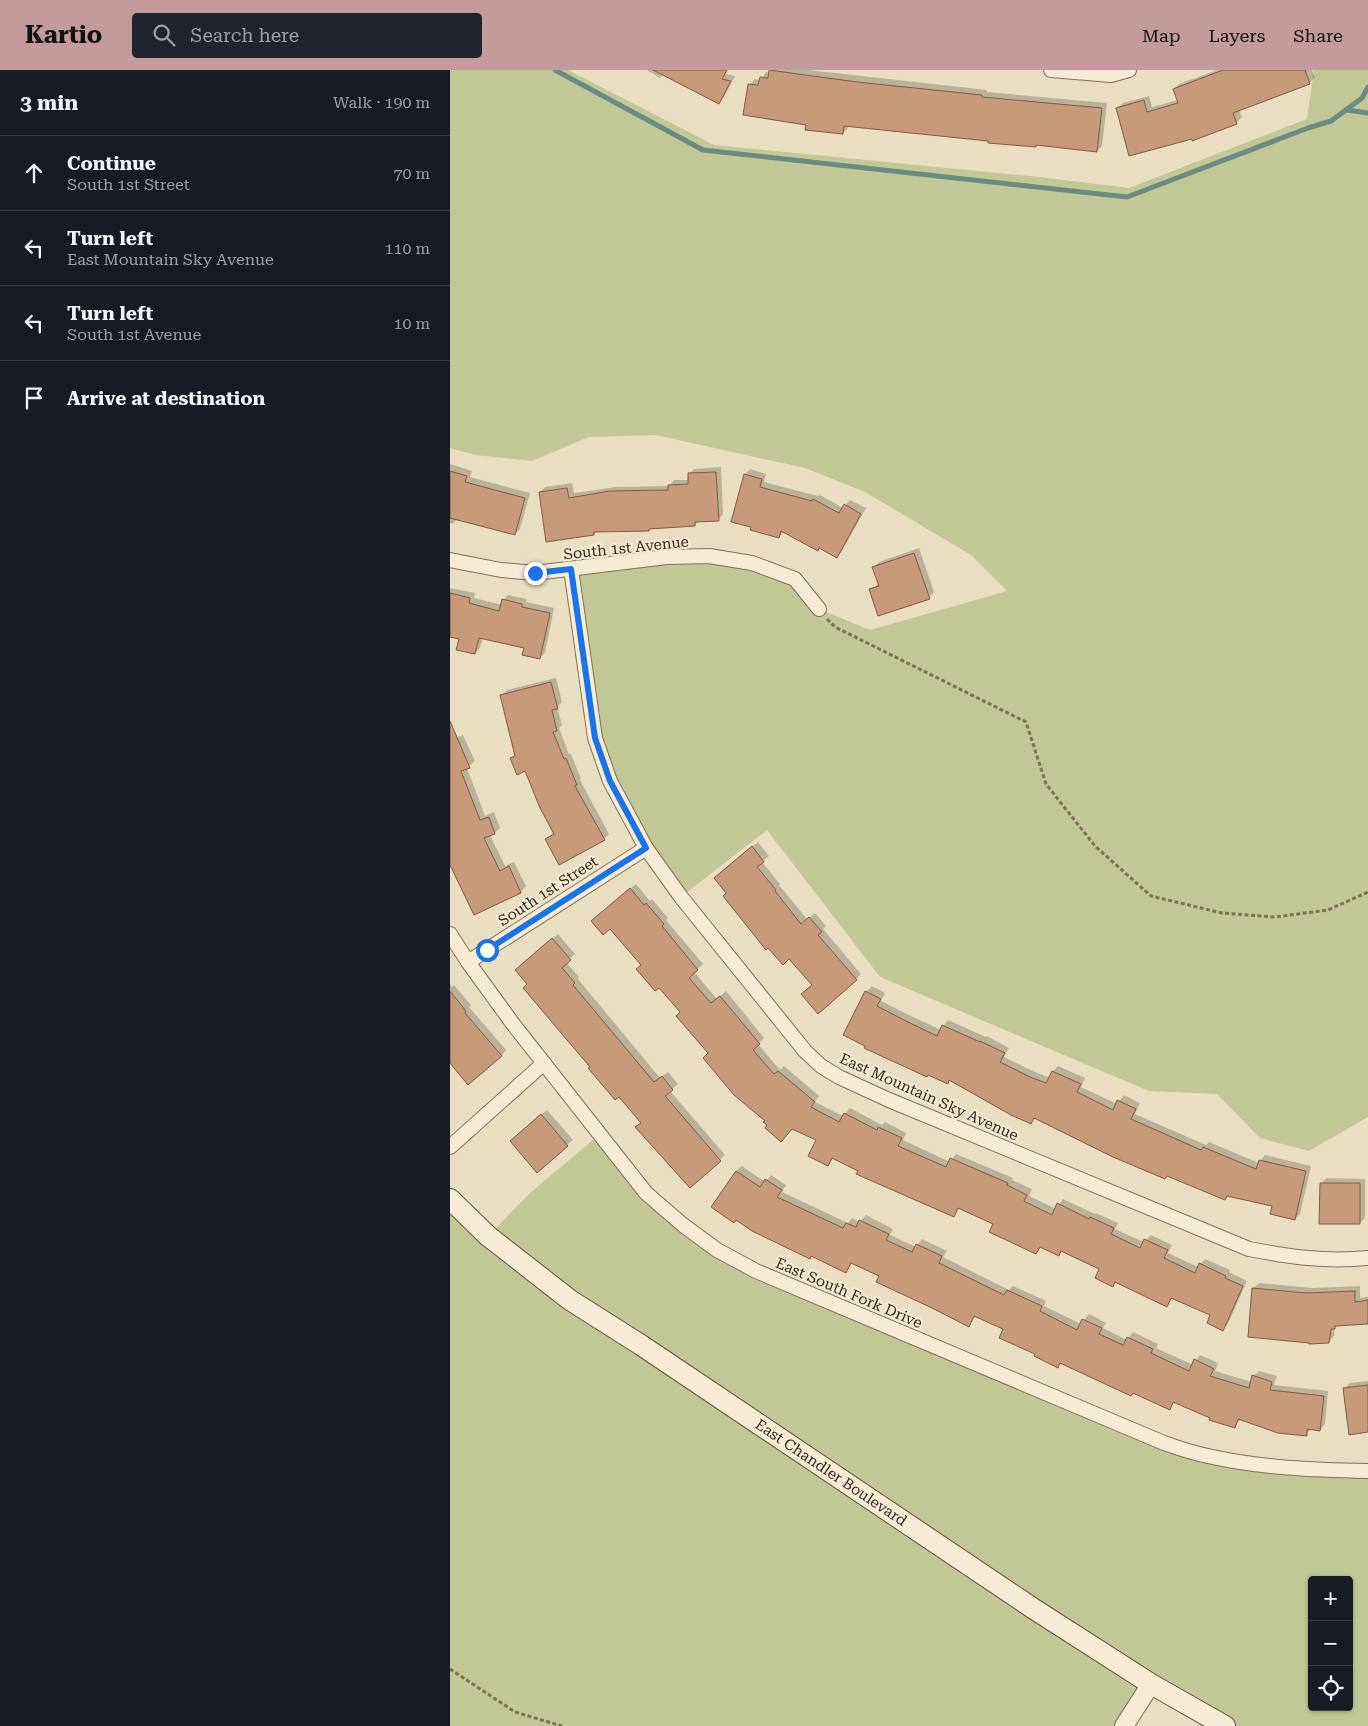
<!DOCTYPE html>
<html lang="en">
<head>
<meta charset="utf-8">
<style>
	:root { --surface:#171b24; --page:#20242c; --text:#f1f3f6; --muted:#9ea1a6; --line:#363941; --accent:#c49a9c }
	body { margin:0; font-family:"Roboto Serif",serif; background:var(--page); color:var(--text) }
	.controls { position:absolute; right:15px; bottom:15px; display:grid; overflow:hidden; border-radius:5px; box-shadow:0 1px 4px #0004 }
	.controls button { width:45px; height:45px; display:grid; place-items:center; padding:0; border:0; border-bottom:1px solid var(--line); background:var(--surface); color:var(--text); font:25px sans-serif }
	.stop { position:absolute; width:15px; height:15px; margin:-11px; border:4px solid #1a73e8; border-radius:50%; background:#fff }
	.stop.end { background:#1a73e8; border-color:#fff; box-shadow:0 1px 5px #0008 }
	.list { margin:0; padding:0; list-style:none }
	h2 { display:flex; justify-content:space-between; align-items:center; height:65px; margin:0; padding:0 20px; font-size:21px }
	h2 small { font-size:16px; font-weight:400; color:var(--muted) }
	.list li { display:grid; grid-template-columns:32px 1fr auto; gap:15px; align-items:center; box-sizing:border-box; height:75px; padding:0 20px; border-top:1px solid var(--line) }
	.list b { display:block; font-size:19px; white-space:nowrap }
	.list p { margin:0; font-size:16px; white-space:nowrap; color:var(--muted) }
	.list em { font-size:16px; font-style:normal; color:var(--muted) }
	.icon { flex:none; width:28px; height:28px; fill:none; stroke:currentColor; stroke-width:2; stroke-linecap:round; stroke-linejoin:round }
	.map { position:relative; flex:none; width:918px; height:1656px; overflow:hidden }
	header { display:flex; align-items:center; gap:30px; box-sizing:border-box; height:70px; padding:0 25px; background:var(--accent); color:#111 }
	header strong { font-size:24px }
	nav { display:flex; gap:28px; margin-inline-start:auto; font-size:18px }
	.search { width:350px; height:45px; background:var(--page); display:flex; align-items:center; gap:12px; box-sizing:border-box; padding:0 18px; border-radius:5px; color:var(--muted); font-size:19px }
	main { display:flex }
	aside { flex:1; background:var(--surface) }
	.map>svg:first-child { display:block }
	.green { fill:#c1c795; fill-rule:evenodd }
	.shadow { fill:#0003 }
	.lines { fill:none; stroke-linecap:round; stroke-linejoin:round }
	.stream { stroke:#6b8a82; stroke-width:5 }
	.building { fill:#c69a78; stroke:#805a41 }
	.minor-casing { stroke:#826f59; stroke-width:16 }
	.tertiary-casing { stroke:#826f59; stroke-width:20 }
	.secondary-casing { stroke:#64513d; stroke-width:22 }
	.path { stroke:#826f59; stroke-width:3; stroke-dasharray:4 2.5; stroke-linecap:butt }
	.minor { stroke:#f6ecd3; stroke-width:14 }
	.tertiary { stroke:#f6ecd3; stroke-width:18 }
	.secondary { stroke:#f6ecd3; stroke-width:20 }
	.route { stroke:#1a73e8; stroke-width:6 }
	.labels { text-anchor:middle; stroke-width:4.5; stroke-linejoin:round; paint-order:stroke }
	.street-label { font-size:15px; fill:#33281d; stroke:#f2e9cf }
</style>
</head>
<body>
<header>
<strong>Kartio</strong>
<div class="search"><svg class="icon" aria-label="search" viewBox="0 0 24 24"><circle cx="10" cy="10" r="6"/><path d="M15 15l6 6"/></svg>Search here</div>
<nav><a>Map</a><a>Layers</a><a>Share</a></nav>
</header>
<main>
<aside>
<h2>3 min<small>Walk · 190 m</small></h2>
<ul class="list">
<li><svg class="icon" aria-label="ahead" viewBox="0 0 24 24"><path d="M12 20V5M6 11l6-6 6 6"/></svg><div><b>Continue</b><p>South 1st Street</p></div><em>70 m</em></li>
<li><svg class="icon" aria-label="left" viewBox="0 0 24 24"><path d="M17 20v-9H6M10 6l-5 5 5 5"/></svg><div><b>Turn left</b><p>East Mountain Sky Avenue</p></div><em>110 m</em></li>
<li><svg class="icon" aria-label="left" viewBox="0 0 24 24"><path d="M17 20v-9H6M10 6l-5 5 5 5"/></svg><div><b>Turn left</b><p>South 1st Avenue</p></div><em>10 m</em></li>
<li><svg class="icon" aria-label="arrive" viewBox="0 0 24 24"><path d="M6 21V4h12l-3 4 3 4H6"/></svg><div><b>Arrive at destination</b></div></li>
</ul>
</aside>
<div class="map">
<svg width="918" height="1656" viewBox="0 0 918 1656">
	<rect width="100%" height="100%" fill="#eadec0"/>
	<g class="green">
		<path d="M0,0H118L264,75L589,107L679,118L857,49L864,0H918V1047L859,1081L810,1068L767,1024L699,1021L430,907L317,760L231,827L160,711L121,499L259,486L345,509L369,539L420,560L557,521L521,485L415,422L355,398L206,365L139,367L82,391L25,385L0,378Z"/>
		<path d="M150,1064L196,1123L267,1180L758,1386L918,1401V1656H775L701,1614L674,1656H0V1129L38,1166L79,1124ZM862,1510H899V1637H862Z"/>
	</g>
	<g class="shadow">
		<path d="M197,0H278L276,4L285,6L274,27L269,32L213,4L210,8Z"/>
		<path d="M321,0H358L537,20V22L657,33L652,76L647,81L398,55V58L393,63L357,54L300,14L305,9L311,10L316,2L320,3Z"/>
		<path d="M767,0H862L865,7L860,13L789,40L792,47L786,53L743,69L667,38L673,33L699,26L702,37L728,30L724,19L729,14Z"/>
		<path d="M0,394L22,401L20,407L80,423L70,459L65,464L8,449L2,454L0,453Z"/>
		<path d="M271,397L273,444L268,450H249L245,455L201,457L199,460L147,461L144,464L90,422L95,417L122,413L124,423L166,417L219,416L224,410H239V404L244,399Z"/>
		<path d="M300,399L316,404L314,412L368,426L370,425L393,438L400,430L416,438L392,481L387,487L370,477L367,480L334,462L329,467L295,404Z"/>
		<path d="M469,478L484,522L479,528L421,520L429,513L424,497L429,492Z"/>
		<path d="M0,518L25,523L24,528L52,535L53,530L58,525L77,529L76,532L104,538L95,583L90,588L75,577L33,568L30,578L25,583L10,569L0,566Z"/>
		<path d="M106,608L112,632L107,637L112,655L109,658L119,684H121L131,709L130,710L159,764L154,769H97L104,762L76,700L62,688L66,684L52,625L57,620Z"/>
		<path d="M13,665L25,691L17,698L35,746L44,742L50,758L45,763L40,765L55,796L64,792L76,816L71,822L25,844L0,779V670Z"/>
		<path d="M308,772L319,786L312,792L330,814L329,815L357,849L365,843L376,856L373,859L411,904L406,909L363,915L278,823L271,802Z"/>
		<path d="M186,814L200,831L202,829L218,848L216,850L253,894L244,902L267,929L276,921L314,968L308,974L330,1000L334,996L369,1026L365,1032L393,1046L400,1038L432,1055L435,1052L456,1063L453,1070L500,1092L506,1084L563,1108L562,1110L582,1119L579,1126L606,1139L613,1129L645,1144L646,1143L668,1153L665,1159L694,1172L701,1165L722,1175L718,1183L748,1197L755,1189L780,1200L779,1202L797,1211L778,1254L773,1259L762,1245L723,1227L717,1235L667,1212L663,1215L651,1198L612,1180L608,1184L591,1177L586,1183L545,1153L510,1137L503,1146L384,1087L378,1095L367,1069L343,1058L318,1055L316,1050L260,983L232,942L160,857L148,846Z"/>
		<path d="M108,864L125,884L116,892L129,907L128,909L210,1008L218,1002L228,1014L220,1021L275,1085L240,1117L192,1052L169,1025L141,997L78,914L72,895Z"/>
		<path d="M0,914L2,917L4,915L21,935L19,937L56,980L51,986L0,991Z"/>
		<path d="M422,916L435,923L431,931L461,946L491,960L498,950L536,967L537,966L559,978L554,987L585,1002L600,1008L603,1001L608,996L635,1008L631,1017L667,1034L674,1025L690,1033L685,1044L756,1075L759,1072L809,1093L815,1085L861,1096L850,1144L845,1149L823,1135L779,1125L775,1128L586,1047L581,1052L500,1009L498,1012L432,986L395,965L416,922Z"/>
		<path d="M97,1040L123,1070L87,1101L67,1066Z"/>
		<path d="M292,1096L315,1112L321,1105L336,1115L332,1122L398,1153L402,1148L410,1152L416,1145L443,1159L440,1165L466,1177L472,1169L497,1181L493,1187L559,1220L563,1216L596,1231L594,1236L631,1254L639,1244L656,1253L653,1258L677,1270L683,1262L708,1274L706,1278L743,1295L750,1285L768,1293L765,1301L802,1312L803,1306L809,1301L827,1306L824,1315L878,1321L875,1354L870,1360L862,1359L856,1364L791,1349L785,1356L726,1331L719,1339L611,1293L608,1296L586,1284L554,1259L526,1246L518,1255L431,1206L403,1192L396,1201L286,1101Z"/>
		<path d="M876,1108L915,1109V1148L910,1153L871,1114Z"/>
		<path d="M809,1213L862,1218L910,1216V1228L918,1227V1253L888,1254L885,1257L884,1266L879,1272L803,1219Z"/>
		<path d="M918,1311V1361L900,1363L895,1318L900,1313Z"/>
	</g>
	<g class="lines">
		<g class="stream">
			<path d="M105,0L253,80L677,127L858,58L881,51L912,28L918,17"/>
			<path d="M896,40L918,43"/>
		</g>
	</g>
	<g class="building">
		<path d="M203,0H277L272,9L281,11L269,34Z"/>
		<path d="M319,0L407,12L532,25V27L652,38L647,82L586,75V77L538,73V71L394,56L393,64L355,60L356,55L293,45L298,14L308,15L310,7L318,8Z"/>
		<path d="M773,0H855L860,14L783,43L787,54L742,71V69L679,86L666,38L694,30L697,42L728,33L723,19Z"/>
		<path d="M0,401L17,406L15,412L75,428L65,465L0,448Z"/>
		<path d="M266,402L269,451L245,452V456L199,459V461L144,462V465L96,472L89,422L117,418L119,428L160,421L218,420V415L238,414V403Z"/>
		<path d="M294,404L312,409L310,417L362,431L363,429L389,443L394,434L411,444L387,488L369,478L368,481L331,461L329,468L300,460L301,457L281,452Z"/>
		<path d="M464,483L480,529L428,546L419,519L429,516L422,497Z"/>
		<path d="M0,523L20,528L19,533L49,541L52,529L72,534V537L100,543L90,589L72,585L74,578L29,568L25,584L6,580L9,569L0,567Z"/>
		<path d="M101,612L108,639L102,640L107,661L103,662L114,689L116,688L127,715L125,716L155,770L109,795L95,769L104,764L90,738L75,701L67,705L60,688L65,686L50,625Z"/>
		<path d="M0,651L20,698L11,701L30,750L39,747L45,764L34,768L50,801L59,796L71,823L24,845L0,795Z"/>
		<path d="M302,776L314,792L307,797L326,820L325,821L351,854L359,847L372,862L368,865L407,910L368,944L351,924L362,915L339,889L333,895L318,878L316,880L273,826L276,823L264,808Z"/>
		<path d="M180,818L194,835L196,833L214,854L212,856L248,900L239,908L261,933L270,926L310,974L303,980L324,1004L328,1001L365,1032L361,1037L389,1052L394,1043L427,1060L428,1057L452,1068L448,1076L496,1097L500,1088L558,1113L557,1115L577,1125L574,1131L602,1145L607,1133L639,1149L640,1147L664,1158L661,1164L690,1178L694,1169L718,1180L714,1188L745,1203L749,1193L776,1206L775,1208L793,1216L773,1261L757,1253L760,1245L721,1228L717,1237L665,1212L663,1217L645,1208L649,1199L611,1181L609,1186L590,1177L586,1184L539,1162L543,1154L508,1138L504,1147L406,1104L408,1101L382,1088L378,1096L358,1086L366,1070L342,1059L331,1072L315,1058L317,1055L313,1052L315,1051L284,1025L253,988L258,983L226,946L230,942L209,918L205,921L186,899L191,895L160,859L153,865L141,851Z"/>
		<path d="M102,868L121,890L112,898L125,913L123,915L204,1012L212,1006L223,1020L215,1026L271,1091L240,1118L185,1057L191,1053L169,1027L165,1030L138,998L140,997L73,918L77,914L65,900Z"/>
		<path d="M0,921L16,941L15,943L52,986L18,1015L0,993Z"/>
		<path d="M415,921L431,929L427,936L456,951L487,966L492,955L530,972V971L555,983L550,992L580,1007L596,1013L602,1001L631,1014L627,1022L663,1040L667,1030L686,1039L681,1049L751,1080L753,1077L806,1099L809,1090L856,1101L845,1150L820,1144L822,1136L777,1126L775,1130L717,1106L715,1109L663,1087L584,1048L581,1054L561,1045L499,1010L498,1014L478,1005L477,1007L414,978L415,976L393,965Z"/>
		<path d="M91,1044L118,1076L87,1103L60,1071Z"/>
		<path d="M286,1101L310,1117L315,1109L332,1120L327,1127L393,1158L396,1153L406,1157L409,1150L439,1164L436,1170L462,1182L466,1174L492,1186L489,1193L554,1225L557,1220L592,1236L590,1241L627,1260L632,1249L652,1258L649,1264L673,1275L677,1267L703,1279L701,1283L739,1301L744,1289L764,1299L760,1306L799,1318L802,1305L822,1312L820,1320L874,1326L870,1361L857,1359V1366L828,1363L788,1349L785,1358L759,1350L760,1348L723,1332L720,1340L683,1323L681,1326L610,1293L608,1298L584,1286L585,1284L549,1268L553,1259L524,1246L519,1257L482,1238L426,1212L429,1206L401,1193L396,1203L361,1186L360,1189L302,1161L286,1150L284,1153L261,1137Z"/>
		<path d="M870,1113H910V1154H869Z"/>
		<path d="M802,1218L856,1223L905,1221V1232L918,1230V1254L885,1256V1259H881L879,1273L859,1274V1273L798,1267Z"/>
		<path d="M918,1315V1362L899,1365L893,1318Z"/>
	</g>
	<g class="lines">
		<defs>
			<g id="minor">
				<path d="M601,0L661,5L679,0"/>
				<path d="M0,490L51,500L85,503L217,487L259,486L302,493L345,509L369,539"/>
				<path d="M121,499L145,668L160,711L196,778L231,827L355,981L371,996L389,1007L439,1030L799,1179C841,1187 875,1192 918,1188"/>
				<path d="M0,864L18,892L63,954L196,1123L233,1155L267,1180L306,1201L714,1373C728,1378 743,1383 758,1386C810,1398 865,1400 918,1401"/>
				<path d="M18,892L196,778"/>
				<path d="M0,1077L94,993"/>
			</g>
			<path id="tertiary" d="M674,1656L701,1614"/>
			<g id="secondary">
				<path id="s1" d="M0,1129L38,1166L120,1230L191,1275L584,1539L701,1614L775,1656"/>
			</g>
		</defs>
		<use href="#minor" class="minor-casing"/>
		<use href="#tertiary" class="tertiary-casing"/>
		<use href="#secondary" class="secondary-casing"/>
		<g class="path">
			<path d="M377,549L385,557L576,652L596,714L645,776L701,826L772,843L825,847L878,840L918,822"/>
			<path d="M0,1599L65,1642L112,1656"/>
		</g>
		<use href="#minor" class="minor"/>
		<use href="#tertiary" class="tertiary"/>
		<use href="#secondary" class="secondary"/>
	</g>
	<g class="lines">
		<path class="route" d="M37,880L196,778L160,711L145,668L121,499L85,503"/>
	</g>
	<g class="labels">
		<g class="street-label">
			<text transform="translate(176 478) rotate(-6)" y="5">South 1st Avenue</text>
			<text transform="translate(98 821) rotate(-33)" y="5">South 1st Street</text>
			<text transform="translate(479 1027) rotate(24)" y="5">East Mountain Sky Avenue</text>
			<text transform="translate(399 1223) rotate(23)" y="5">East South Fork Drive</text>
			<text dy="5" stroke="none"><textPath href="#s1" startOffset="470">East Chandler Boulevard</textPath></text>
		</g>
	</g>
</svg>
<div class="controls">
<button>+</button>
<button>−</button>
<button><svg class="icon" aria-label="locate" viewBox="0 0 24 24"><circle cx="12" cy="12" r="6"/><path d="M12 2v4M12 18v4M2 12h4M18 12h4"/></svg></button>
</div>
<div class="stop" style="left:37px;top:880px"></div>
<div class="stop end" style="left:85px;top:503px"></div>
</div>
</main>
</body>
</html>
